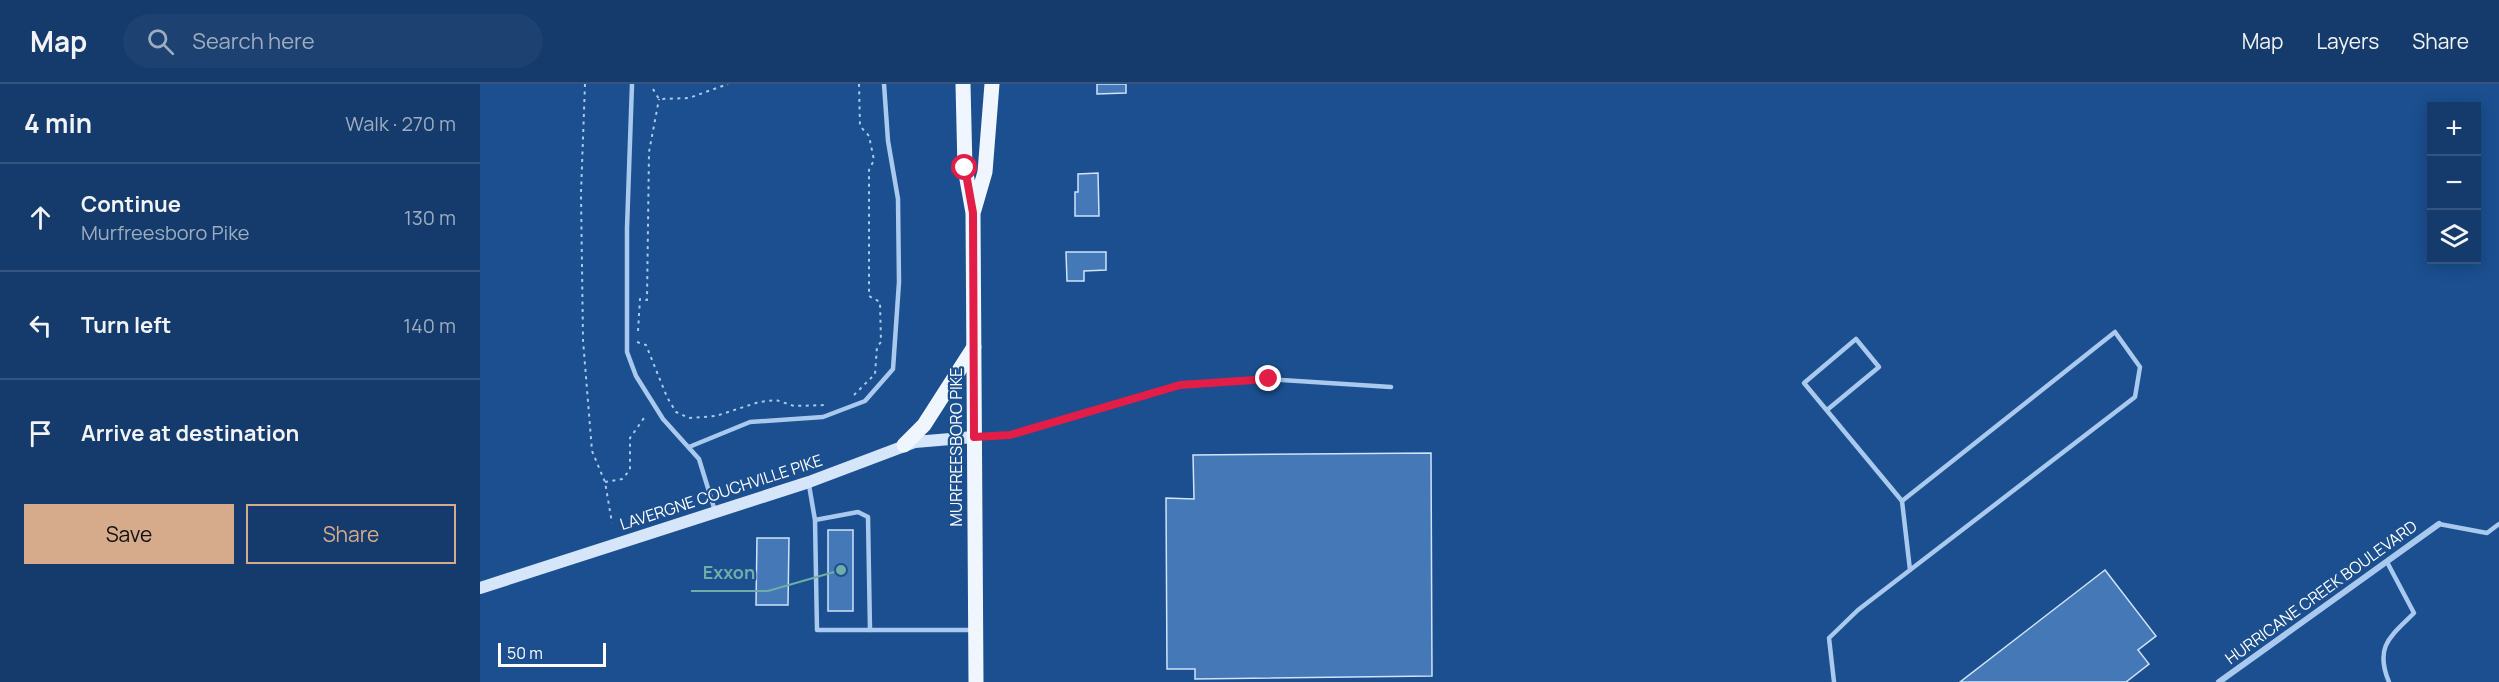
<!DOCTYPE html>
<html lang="en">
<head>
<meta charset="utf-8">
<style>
	:root { --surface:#143b6b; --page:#1d4271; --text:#f1f3f6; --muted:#9dadc1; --line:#33557e; --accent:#d6ab8b }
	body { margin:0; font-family:Manrope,sans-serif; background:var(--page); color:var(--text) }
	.controls { position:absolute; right:18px; top:18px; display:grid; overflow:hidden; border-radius:0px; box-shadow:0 3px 15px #0003 }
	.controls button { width:54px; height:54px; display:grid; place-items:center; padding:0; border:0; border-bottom:2px solid var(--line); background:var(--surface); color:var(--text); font:30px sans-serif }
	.scale { position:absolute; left:18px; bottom:15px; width:108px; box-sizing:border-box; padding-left:6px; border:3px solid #fff; border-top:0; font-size:16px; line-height:21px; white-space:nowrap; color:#fff; -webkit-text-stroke:4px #1b4f8f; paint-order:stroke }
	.stop { position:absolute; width:18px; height:18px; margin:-14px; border:4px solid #e11d48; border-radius:50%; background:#fff }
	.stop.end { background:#e11d48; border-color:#fff; box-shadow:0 2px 6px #0008 }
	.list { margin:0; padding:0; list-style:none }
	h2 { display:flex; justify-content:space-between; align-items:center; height:78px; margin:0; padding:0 24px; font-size:26px }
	h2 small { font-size:20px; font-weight:400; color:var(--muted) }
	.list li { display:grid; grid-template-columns:39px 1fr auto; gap:18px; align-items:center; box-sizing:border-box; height:108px; padding:0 24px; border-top:2px solid var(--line) }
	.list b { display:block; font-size:22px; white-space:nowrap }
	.list p { margin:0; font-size:20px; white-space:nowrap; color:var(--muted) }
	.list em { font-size:20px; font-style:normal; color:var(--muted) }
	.actions { display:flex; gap:12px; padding:18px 24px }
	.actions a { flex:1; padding:14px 0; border:2px solid var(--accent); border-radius:0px; text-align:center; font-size:21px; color:var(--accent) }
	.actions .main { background:var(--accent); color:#111 }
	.icon { flex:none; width:33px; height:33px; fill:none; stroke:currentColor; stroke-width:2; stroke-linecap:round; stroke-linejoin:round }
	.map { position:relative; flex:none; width:2019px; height:598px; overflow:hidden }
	header { display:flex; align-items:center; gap:36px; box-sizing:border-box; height:84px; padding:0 30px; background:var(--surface); border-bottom:2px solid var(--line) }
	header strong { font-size:28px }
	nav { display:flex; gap:33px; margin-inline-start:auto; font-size:21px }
	.search { width:420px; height:54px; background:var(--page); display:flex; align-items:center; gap:15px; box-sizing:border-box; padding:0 21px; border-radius:33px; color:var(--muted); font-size:22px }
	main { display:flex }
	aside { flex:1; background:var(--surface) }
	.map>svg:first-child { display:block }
	.building { fill:#4478b7; stroke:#cfe3fa; stroke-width:1.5 }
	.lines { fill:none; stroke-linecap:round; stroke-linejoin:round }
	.path { stroke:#a9c9ee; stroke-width:2; stroke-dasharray:3 4.5; stroke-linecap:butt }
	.lane { stroke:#a9c9ee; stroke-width:4.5 }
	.street { stroke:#a9c9ee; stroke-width:6 }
	.secondary { stroke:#d6e6fa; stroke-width:12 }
	.primary { stroke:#f0f6ff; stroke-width:15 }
	.route { stroke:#e11d48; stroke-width:8 }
	.labels { text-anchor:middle; stroke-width:4.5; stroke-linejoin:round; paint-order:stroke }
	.street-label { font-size:16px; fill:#fff; stroke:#1b4f8f }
	.leader { fill:none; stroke:#6fada8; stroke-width:2 }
	.callout-dot { fill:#6fada8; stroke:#1b4f8f; stroke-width:2 }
	.callout-label { font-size:18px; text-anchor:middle; font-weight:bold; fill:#6fada8; stroke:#1b4f8f; stroke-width:4.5; stroke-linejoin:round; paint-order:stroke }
</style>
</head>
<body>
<header>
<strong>Map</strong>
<div class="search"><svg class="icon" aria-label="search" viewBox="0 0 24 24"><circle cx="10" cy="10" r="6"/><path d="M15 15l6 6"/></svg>Search here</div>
<nav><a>Map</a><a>Layers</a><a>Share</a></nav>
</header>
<main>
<aside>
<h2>4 min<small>Walk · 270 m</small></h2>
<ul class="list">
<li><svg class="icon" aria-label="ahead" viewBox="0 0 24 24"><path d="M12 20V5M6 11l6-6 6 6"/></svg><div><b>Continue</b><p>Murfreesboro Pike</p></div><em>130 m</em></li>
<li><svg class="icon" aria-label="left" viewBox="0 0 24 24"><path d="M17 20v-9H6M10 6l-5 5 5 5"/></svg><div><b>Turn left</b></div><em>140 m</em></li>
<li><svg class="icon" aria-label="arrive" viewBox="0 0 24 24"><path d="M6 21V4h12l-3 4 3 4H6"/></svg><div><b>Arrive at destination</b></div></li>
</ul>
<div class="actions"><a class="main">Save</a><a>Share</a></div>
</aside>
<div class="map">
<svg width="2019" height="598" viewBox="0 0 2019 598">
	<rect width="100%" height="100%" fill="#1b4f8f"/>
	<g class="building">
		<path d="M617,0H646V9L617,10Z"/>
		<path d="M618,89L619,132H595V108H598V90Z"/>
		<path d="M586,168H626V186L604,187V197H587Z"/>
		<path d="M951,369L952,592L715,595V585H687L686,414L714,415L713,371Z"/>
		<rect x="348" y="446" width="25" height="81"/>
		<path d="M277,454H309L308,521H276Z"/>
		<path d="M1625,486L1676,552L1658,566L1669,580L1646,598H1480Z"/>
	</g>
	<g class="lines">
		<g class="path">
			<path d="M105,0L101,109L103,256L112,367L125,398L132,439"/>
			<path d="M173,5L179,15L209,14L248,0"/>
			<path d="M158,247L160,215L167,216L169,68L179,15"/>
			<path d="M157,258L166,261L187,313L196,328L209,334L236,332L279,318L296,316L314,322L347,321"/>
			<path d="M374,311L395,290L397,263L401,258L400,218L389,212V86L394,76L389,52L380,42L379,0"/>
			<path d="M125,398L142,395L150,386V354L164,334"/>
		</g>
		<g class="lane">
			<path d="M152,0L147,144V268L156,292L183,335L219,375L235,427"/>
			<path d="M1347,326L1399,283L1376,255L1324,299L1422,417"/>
			<path d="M497,353L529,351L700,301L788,295L911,303"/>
			<path d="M209,363L270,338L343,333L385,317L413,285L419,198L418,115L408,57L404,0"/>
			<path d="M329,401L335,436L337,546H494"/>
			<path d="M335,436L378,428L388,433L390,546"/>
			<path d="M1959,440L2007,449L2019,440"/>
			<path d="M1907,478L1934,529C1911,552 1894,562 1909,598"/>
			<path d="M1354,598L1349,554L1378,526L1655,313L1660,283L1635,248L1422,417L1430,486"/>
		</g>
		<path class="street" d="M1739,598L1959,440"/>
		<path class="secondary" d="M0,504L329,398L435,358L494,353"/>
		<g class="primary">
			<path d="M483,0L485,84L493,129L496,598"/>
			<path d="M494,126L505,88L512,0"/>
			<path d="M424,361L444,341L494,263"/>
		</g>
	</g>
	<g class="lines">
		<path class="route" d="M485,84L493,129L494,353L530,351L700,301L789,295"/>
	</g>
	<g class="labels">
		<g class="street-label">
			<text transform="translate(476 363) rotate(-90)" y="6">MURFREESBORO PIKE</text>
			<text transform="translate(241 408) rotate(-18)" y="6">LAVERGNE COUCHVILLE PIKE</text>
			<text transform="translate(1841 508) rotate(-36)" y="6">HURRICANE CREEK BOULEVARD</text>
		</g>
	</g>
	<path class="leader" d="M361 486L288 507H211"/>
	<circle class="callout-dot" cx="361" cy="486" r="6"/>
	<g class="callout-label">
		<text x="249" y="495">Exxon</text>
	</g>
</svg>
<div class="controls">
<button>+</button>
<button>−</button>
<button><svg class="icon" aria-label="layers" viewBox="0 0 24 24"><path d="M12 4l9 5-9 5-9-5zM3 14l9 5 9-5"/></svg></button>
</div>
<div class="scale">50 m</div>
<div class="stop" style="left:485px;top:84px"></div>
<div class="stop end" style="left:789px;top:295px"></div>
</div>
</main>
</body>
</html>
